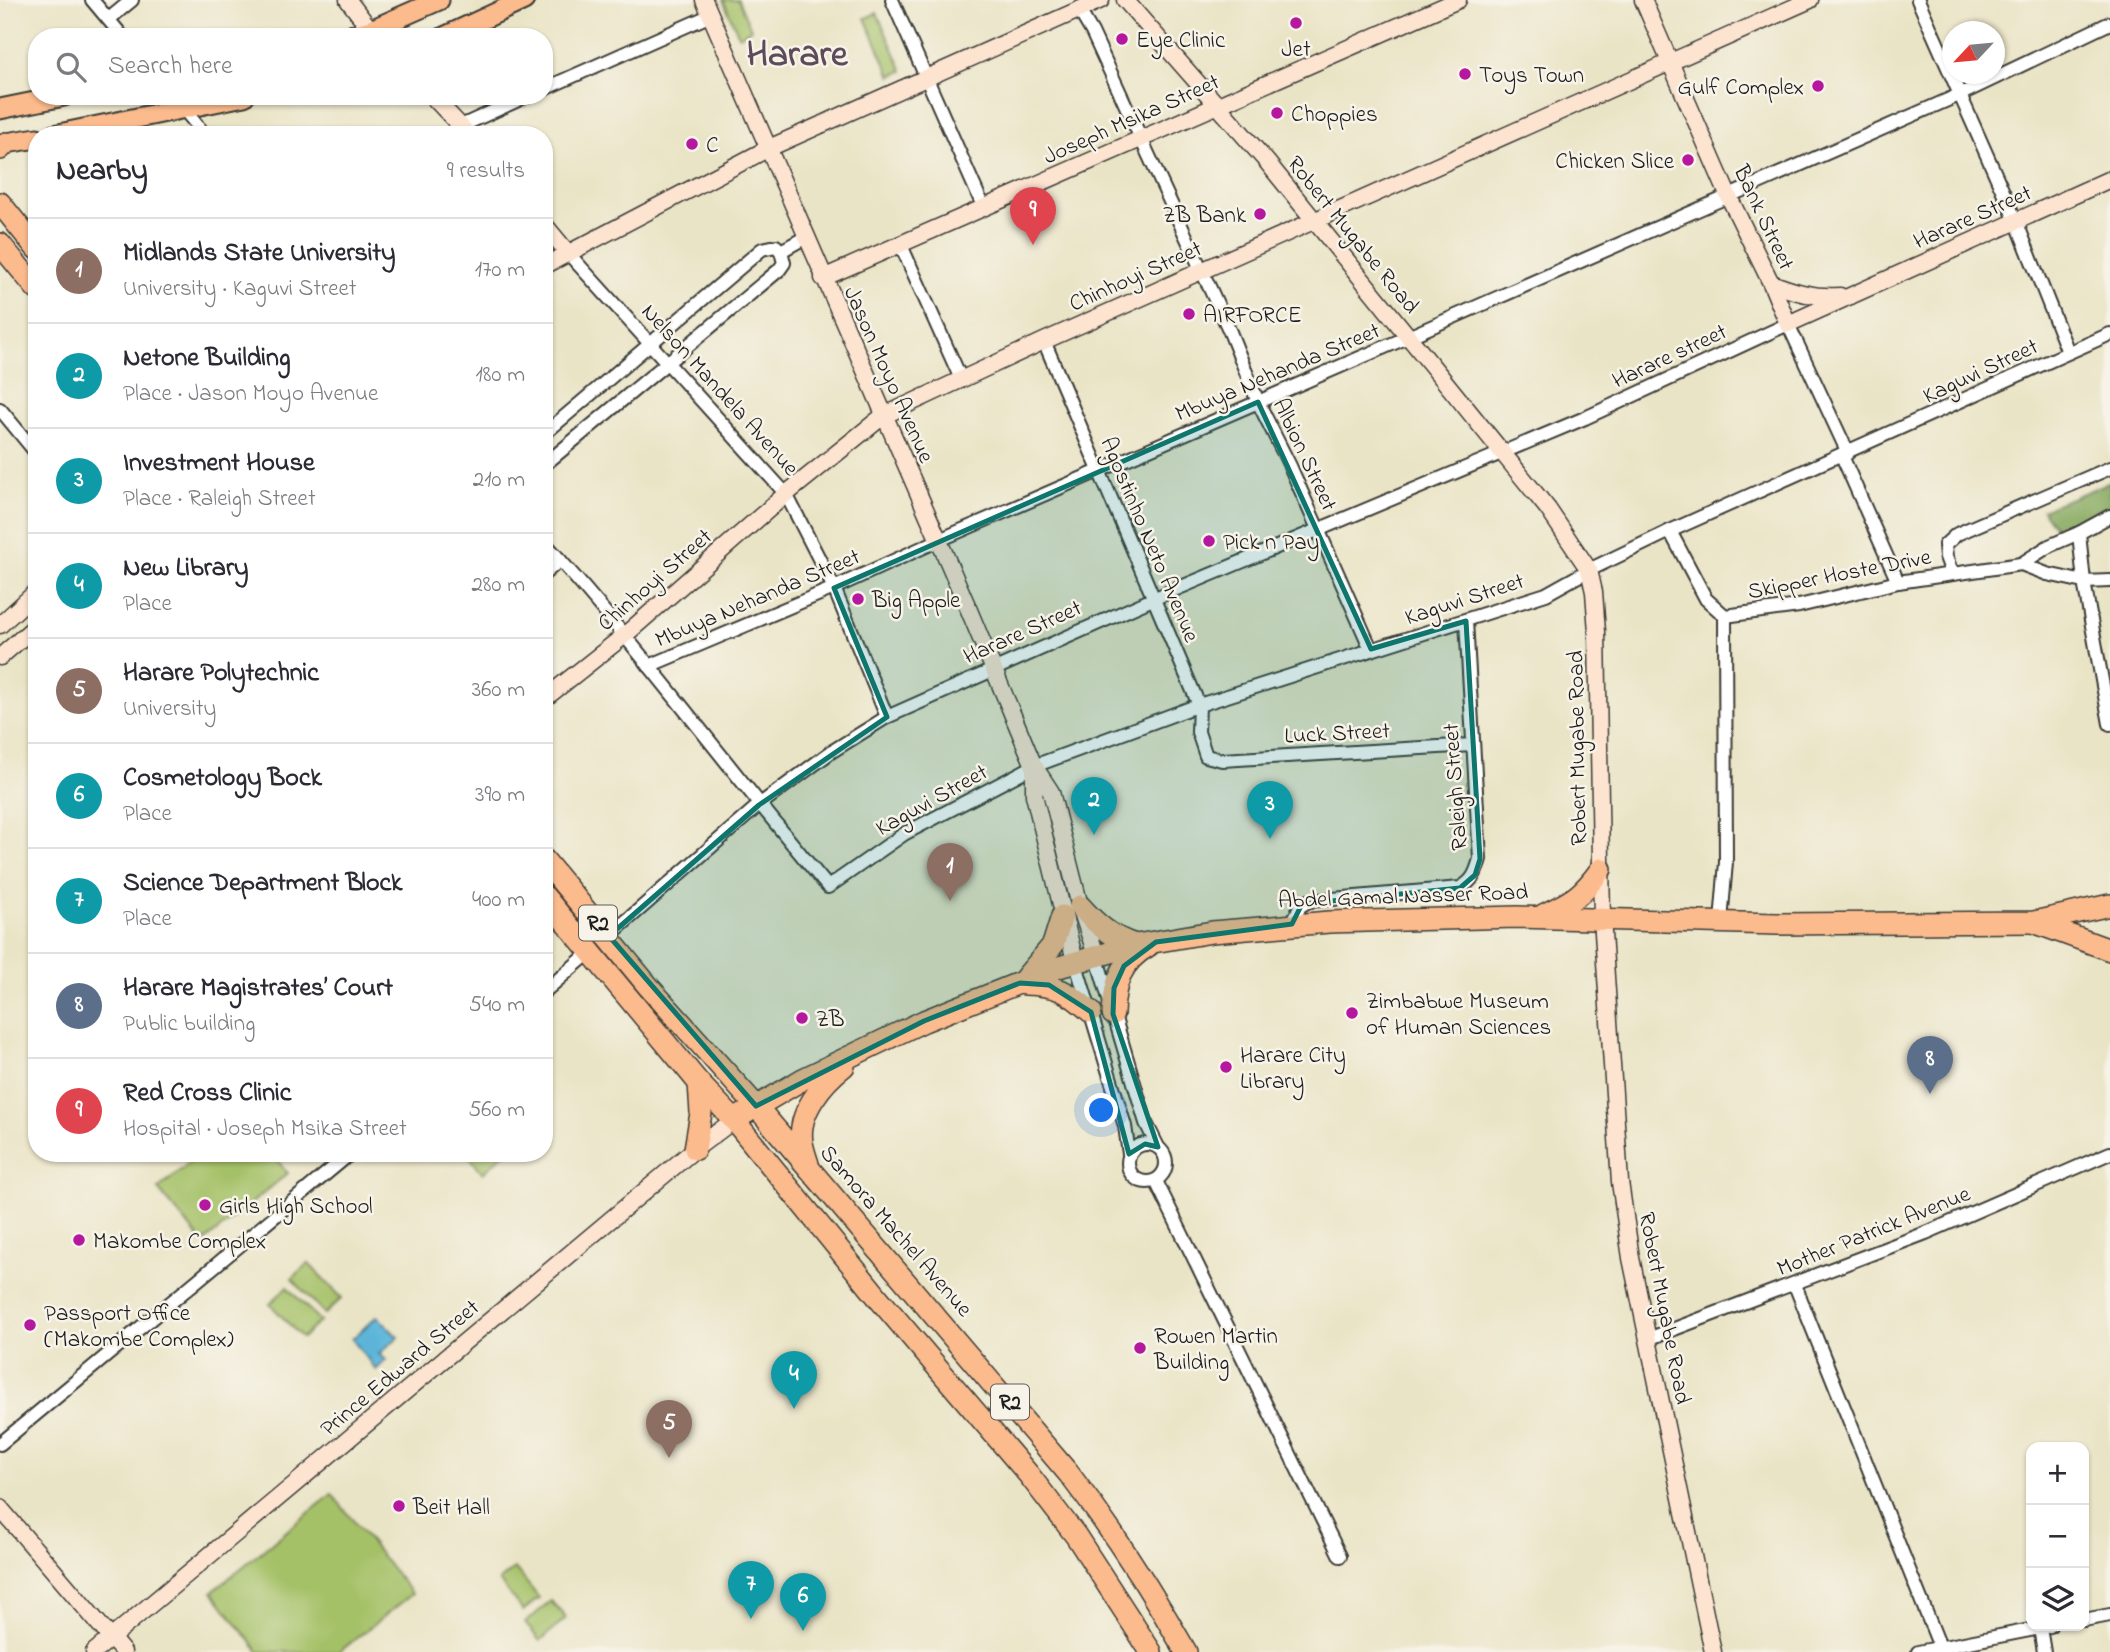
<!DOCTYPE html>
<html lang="en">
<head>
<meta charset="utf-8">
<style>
	:root { --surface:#fff; --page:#f7f7f7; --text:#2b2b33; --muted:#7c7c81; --line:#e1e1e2; --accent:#0f766e }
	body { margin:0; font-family:"Indie Flower",sans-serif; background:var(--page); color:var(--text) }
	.controls { position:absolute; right:21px; bottom:21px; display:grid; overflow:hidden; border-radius:14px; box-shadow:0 2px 5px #0004 }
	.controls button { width:63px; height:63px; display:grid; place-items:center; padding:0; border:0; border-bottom:2px solid var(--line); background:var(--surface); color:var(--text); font:35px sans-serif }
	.compass { position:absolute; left:1942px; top:21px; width:63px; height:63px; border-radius:50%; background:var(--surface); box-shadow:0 2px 5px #0004; rotate:244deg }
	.you { position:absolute; left:1102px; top:1111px; width:24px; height:24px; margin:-18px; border:5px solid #fff; border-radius:50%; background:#1a73e8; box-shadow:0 0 0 10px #1a73e833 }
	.badge { display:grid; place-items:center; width:46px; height:46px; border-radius:50%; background:var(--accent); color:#fff; font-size:23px; font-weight:700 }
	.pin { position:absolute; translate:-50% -58px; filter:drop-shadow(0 2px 4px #0008) }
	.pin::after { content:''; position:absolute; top:37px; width:24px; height:21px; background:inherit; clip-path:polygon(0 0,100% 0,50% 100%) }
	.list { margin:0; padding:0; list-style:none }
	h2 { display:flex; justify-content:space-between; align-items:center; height:91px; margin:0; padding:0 28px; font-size:30px }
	h2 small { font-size:23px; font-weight:400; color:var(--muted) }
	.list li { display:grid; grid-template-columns:46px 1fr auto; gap:21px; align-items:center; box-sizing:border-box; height:105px; padding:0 28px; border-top:2px solid var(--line) }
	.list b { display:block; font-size:26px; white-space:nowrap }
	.list p { margin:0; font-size:23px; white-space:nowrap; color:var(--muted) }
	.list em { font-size:23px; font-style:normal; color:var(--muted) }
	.icon { flex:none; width:38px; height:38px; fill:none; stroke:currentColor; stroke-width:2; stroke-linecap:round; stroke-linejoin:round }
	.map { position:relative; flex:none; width:2110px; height:1652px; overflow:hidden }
	.search { position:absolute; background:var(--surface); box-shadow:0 2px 5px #0004; left:28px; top:28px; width:525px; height:77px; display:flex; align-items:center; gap:18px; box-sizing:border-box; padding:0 24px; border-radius:28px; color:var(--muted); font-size:26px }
	.panel { position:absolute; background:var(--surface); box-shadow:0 2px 5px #0004; left:28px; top:126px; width:525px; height:1036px; border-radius:28px }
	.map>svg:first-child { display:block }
	.green { fill:#a5c167; stroke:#606e42; stroke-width:2 }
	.forest { fill:#84a75c; stroke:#50623c; stroke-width:2 }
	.water { fill:#5bb5d9; stroke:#3c687a; stroke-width:2 }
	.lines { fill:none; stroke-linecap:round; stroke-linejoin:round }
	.street-casing { stroke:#3b3a36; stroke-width:16 }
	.secondary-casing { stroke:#3b3a36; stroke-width:19 }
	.primary-casing { stroke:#3b3a36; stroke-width:23 }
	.highway-casing { stroke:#3b3a36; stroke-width:24 }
	.street { stroke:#fff; stroke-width:12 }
	.secondary { stroke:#fde4d1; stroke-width:16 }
	.primary { stroke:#fbbb8d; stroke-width:19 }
	.highway { stroke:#fbbb8d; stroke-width:21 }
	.marked { fill:#0f766e; fill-opacity:0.2; stroke:#0f766e; stroke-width:5; stroke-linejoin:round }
	.poi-dot { fill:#b5179e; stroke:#f7f3e8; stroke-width:2.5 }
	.labels { text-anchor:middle; stroke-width:5; stroke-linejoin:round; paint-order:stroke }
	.shield { fill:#f7f3e8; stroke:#5e5c59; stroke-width:2 }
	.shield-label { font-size:21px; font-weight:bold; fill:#1c1c1c }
	.poi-label { font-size:23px; fill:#1c1c1c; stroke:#f7f3e8; text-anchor:start }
	.street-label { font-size:23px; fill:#1c1c1c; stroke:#f7f3e8 }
	.town-label { font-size:37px; font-weight:bold; fill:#5d4b5a; stroke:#f7f3e8 }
</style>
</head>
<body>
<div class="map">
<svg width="2110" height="1652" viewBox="0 0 2110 1652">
	<rect width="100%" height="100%" fill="#f7f3e8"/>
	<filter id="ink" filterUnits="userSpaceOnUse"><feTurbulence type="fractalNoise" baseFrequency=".0143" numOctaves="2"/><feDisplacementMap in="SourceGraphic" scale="14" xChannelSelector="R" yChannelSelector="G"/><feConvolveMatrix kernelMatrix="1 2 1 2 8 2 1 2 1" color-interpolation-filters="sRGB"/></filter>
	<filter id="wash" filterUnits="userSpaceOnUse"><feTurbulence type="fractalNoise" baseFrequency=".00686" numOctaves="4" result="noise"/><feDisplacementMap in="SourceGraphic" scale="28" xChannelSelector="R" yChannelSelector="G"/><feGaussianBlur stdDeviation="1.57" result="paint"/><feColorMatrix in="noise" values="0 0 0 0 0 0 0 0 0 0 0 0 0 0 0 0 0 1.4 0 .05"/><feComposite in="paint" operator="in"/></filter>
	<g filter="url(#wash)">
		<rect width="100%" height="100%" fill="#eae4c6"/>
		<g class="green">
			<path d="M723,0H738L751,29L739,36Z"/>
			<path d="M877,13L903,71L891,76L865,18Z"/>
			<path d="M201,1153H271L288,1173L203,1243L158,1189Z"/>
			<path d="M466,1153H505L483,1173Z"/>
			<path d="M308,1263L342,1298L325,1314L292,1279Z"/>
			<path d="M287,1287L320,1321L302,1338L270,1304Z"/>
			<path d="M332,1494L412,1594L339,1652H259L212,1592Z"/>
			<path d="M515,1568L539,1598L523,1611L499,1581Z"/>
			<path d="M551,1601L566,1618L540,1641L525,1623Z"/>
		</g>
		<path class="forest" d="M2110,482V506L2055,527L2042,510Z"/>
		<path class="water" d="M377,1316L398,1337L379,1354L386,1360L376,1370L352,1339Z"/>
	</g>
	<g filter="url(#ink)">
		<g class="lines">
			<defs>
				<g id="street">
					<path d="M92,0L123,37"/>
					<path d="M892,0L983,206"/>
					<path d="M1918,0L2016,221L2068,352"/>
					<path d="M1079,10L1092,32L1230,332L1258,402L1290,466L1371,649"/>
					<path d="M109,19L132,0"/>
					<path d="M544,89L711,15"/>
					<path d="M173,96L205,135"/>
					<path d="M461,126L527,96"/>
					<path d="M900,243L961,379"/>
					<path d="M781,251L806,237"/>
					<path d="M568,253L786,494L834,588L887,717"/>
					<path d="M1044,341L1199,705L1198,732L1206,756L1222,760L1472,745"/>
					<path d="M0,409L37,454"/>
					<path d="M544,434L762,249L776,246L781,251L784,263L779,270L544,465"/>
					<path d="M1842,456L1898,582"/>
					<path d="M2110,516L2079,533L2084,582L2110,724"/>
					<path d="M1670,531L1706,599L1725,616L1799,606L1898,582L2021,564L2047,574L2084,582L2110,581"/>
					<path d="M544,542C644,653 732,773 828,887L904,834L1034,766L1199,705L1546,594L1589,570L1670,531L2110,334"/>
					<path d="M2021,564L2049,546L2079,533"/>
					<path d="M1952,573L1946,557L1945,545L1957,534L2110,468"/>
					<path d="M544,574L560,560"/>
					<path d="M649,666L834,588L937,541L1408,337L1959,95L2110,23"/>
					<path d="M1721,922L1726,862L1725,616"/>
					<path d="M1292,924L1300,906L1309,901L1460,888C1473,881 1476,873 1480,859L1466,621"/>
					<path d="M609,936L759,805L831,752L887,717L1155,598L1585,418L1788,324L1848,453"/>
					<path d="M1096,955L1146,1123L1158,1147"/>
					<path d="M1075,961L1125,1126L1129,1154"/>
					<path d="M544,992L590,952"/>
					<circle cx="1147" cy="1163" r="19"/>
					<path d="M1156,1181L1340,1556"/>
					<path d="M1795,1285L1940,1647"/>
					<path d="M1648,1339L1926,1233L2110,1153"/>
					<path d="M0,1444L351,1153"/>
					<path d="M2084,1620L2110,1615"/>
					<path d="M2040,1628L2044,1652"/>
					<path d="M1918,1652L2050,1626"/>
				</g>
				<g id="secondary">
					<path d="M348,0L376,37"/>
					<path d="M704,0L966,603L1034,766L1051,792L1080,906L1096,955"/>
					<path d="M1125,0L1267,162L1548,509L1589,570L1594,592L1597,632L1602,918L1620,1182L1631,1258L1713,1652"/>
					<path d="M1643,0L1728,195L1771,283L1788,324L2110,179"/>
					<path d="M432,96L469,135"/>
					<path d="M544,224L568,253"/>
					<path d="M544,266L769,148L1101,0"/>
					<path d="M823,278L1458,0"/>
					<path d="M1771,283C1795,292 1814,298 1840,296"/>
					<path d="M0,625L37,591"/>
					<path d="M0,657L37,625"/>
					<path d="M544,699L625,635L786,494L883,416L1044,341L1810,0"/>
					<path d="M1034,766V795L1075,961"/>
					<path d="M0,1508L123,1652"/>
					<path d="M94,1652L695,1149L734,1120"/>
				</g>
				<g id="primary">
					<path d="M346,37L371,30L439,0"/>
					<path d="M444,37L524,0"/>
					<path d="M0,109L64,96"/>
					<path d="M54,135L244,96"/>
					<path d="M0,144L37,138"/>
				</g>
				<g id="highway">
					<path d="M0,149L6,143"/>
					<path d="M0,203L37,249"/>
					<path d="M0,244L37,289"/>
					<path d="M544,860L649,987L756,1106L1069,1474C1113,1531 1151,1590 1186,1652"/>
					<path d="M544,896L699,1083L734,1120L880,1300L1029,1475L1076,1536L1151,1652"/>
					<path d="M1080,906C1096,924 1112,938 1136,945"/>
					<path d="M1543,915C1572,901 1582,896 1601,869"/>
					<path d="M2036,923L2110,950"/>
					<path d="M1026,977L1053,945L1062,916"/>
					<path d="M1025,984C1057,985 1068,991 1091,1012"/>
					<path d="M1113,1014C1114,984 1120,962 1148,946"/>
					<path d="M734,1120L803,1079L924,1021L1059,967L1136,945L1212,932L1329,922L1517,917L1777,924L2034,922L2110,905"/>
					<path d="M695,1149L701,1113L699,1083"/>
					<path d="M808,1164C806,1157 803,1150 802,1142C797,1113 823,1082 844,1066"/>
				</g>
			</defs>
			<use href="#street" class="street-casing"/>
			<use href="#secondary" class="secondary-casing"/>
			<use href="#primary" class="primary-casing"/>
			<use href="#highway" class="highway-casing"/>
			<use href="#street" class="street"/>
			<use href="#secondary" class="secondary"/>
			<use href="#primary" class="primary"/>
			<use href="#highway" class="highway"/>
		</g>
	</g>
	<path class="marked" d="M1258,402L1371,649L1466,621L1480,859L1475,875L1460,888L1302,904L1292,924L1156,942L1124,966L1114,988L1113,1014L1158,1147L1145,1144L1129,1154L1091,1012L1049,985L1020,983L924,1021L756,1106L609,936L759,805L887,717L834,588Z"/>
	<g class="poi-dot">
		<circle cx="1296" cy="23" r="7"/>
		<circle cx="1122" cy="39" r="7"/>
		<circle cx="1465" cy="74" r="7"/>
		<circle cx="1818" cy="86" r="7"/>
		<circle cx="1277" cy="113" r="7"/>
		<circle cx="692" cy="144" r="7"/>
		<circle cx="1688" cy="160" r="7"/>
		<circle cx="1260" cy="214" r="7"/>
		<circle cx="1189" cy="314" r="7"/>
		<circle cx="1209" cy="541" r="7"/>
		<circle cx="858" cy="599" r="7"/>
		<circle cx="1352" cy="1013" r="7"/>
		<circle cx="802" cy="1018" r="7"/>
		<circle cx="1226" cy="1067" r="7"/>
		<circle cx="205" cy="1205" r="7"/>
		<circle cx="79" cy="1240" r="7"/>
		<circle cx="30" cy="1325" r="7"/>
		<circle cx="1140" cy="1348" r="7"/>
		<circle cx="399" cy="1506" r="7"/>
	</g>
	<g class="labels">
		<g class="shield">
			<rect x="579" y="905.5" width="38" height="35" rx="5"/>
			<rect x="991" y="1384.5" width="38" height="35" rx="5"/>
		</g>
		<g class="shield-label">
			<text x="598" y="930">R2</text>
			<text x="1010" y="1409">R2</text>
		</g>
		<g class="poi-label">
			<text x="1136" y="47">Eye Clinic</text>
			<text x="1296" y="56" text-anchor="middle">Jet</text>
			<text x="1479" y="82">Toys Town</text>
			<text x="1804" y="94" text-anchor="end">Gulf Complex</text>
			<text x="1291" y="121">Choppies</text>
			<text x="706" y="152">C</text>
			<text x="1674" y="168" text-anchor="end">Chicken Slice</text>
			<text x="1246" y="222" text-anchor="end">ZB Bank</text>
			<text x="1203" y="322">AIRFORCE</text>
			<text x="1223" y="549">Pick n Pay</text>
			<text x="872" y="607">Big Apple</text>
			<text x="1366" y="1008">Zimbabwe Museum<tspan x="1366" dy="26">of Human Sciences</tspan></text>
			<text x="816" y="1026">ZB</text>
			<text x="1240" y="1062">Harare City<tspan x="1240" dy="26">Library</tspan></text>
			<text x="219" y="1213">Girls High School</text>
			<text x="93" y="1248">Makombe Complex</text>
			<text x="44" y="1320">Passport Office<tspan x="44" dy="26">(Makombe Complex)</tspan></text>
			<text x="1154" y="1343">Rowen Martin<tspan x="1154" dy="26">Building</tspan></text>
			<text x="413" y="1514">Beit Hall</text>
		</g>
		<g class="street-label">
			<text transform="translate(1131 118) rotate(-24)" y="8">Joseph Msika Street</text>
			<text transform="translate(1972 216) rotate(-24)" y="8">Harare Street</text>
			<text transform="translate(1765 217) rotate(65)" y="8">Bank Street</text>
			<text transform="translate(1354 234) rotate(51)" y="8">Robert Mugabe Road</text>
			<text transform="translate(1135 275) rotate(-24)" y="8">Chinhoyi Street</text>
			<text transform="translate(1669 355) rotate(-25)" y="8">Harare street</text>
			<text transform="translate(1980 370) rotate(-25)" y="8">Kaguvi Street</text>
			<text transform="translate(1277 371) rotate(-23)" y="8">Mbuya Nehanda Street</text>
			<text transform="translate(890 374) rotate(66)" y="8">Jason Moyo Avenue</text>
			<text transform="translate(721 389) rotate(48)" y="8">Nelson Mandela Avenue</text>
			<text transform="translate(1306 454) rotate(65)" y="8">Albion Street</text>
			<text transform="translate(1151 539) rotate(67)" y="8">Agostinho Neto Avenue</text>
			<text transform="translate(1839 573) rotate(-11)" y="8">Skipper Hoste Drive</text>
			<text transform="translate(654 579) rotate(-41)" y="8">Chinhoyi Street</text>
			<text transform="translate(757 597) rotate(-23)" y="8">Mbuya Nehanda Street</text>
			<text transform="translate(1464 598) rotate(-18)" y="8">Kaguvi Street</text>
			<text transform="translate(1022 631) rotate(-24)" y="8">Harare Street</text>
			<text transform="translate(1337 732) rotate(-3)" y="8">Luck Street</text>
			<text transform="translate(1576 748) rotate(-91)" y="8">Robert Mugabe Road</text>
			<text transform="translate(1454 787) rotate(-94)" y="8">Raleigh Street</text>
			<text transform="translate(931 799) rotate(-29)" y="8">Kaguvi Street</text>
			<text transform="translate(1403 895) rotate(-2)" y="8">Abdel Gamal Nasser Road</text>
			<text transform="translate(897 1230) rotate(49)" y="8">Samora Machel Avenue</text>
			<text transform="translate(1873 1230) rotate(-22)" y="8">Mother Patrick Avenue</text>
			<text transform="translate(1666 1308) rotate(79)" y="8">Robert Mugabe Road</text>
			<text transform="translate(399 1367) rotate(-40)" y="8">Prince Edward Street</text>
		</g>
		<g class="town-label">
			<text x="797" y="65">Harare</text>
		</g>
	</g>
</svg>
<div class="controls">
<button>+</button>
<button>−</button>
<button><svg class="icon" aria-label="layers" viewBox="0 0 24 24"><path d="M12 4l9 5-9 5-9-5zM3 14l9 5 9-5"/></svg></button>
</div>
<svg class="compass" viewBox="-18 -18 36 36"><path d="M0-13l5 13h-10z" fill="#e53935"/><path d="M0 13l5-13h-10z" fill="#7c7c81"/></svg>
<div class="you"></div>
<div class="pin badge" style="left:950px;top:901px;background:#8d6e63">1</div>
<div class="pin badge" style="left:1094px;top:835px;background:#0f9aa8">2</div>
<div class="pin badge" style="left:1270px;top:839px;background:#0f9aa8">3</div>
<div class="pin badge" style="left:794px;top:1409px;background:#0f9aa8">4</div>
<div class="pin badge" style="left:669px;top:1458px;background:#8d6e63">5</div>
<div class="pin badge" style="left:803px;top:1631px;background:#0f9aa8">6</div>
<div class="pin badge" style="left:751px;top:1619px;background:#0f9aa8">7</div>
<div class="pin badge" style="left:1930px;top:1094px;background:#5c6f8a">8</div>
<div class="pin badge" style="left:1033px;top:245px;background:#e0444e">9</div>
<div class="search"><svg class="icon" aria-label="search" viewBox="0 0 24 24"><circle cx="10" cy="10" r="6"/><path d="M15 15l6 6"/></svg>Search here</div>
<section class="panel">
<h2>Nearby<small>9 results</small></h2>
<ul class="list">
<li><span class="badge" style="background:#8d6e63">1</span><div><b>Midlands State University</b><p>University · Kaguvi Street</p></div><em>170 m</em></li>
<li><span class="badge" style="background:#0f9aa8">2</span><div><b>Netone Building</b><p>Place · Jason Moyo Avenue</p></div><em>180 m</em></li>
<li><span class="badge" style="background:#0f9aa8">3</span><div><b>Investment House</b><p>Place · Raleigh Street</p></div><em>210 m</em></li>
<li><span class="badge" style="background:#0f9aa8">4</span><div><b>New Library</b><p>Place</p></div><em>280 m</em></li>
<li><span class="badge" style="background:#8d6e63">5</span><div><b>Harare Polytechnic</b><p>University</p></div><em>360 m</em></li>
<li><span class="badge" style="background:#0f9aa8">6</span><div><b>Cosmetology Bock</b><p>Place</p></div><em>390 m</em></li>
<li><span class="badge" style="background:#0f9aa8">7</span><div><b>Science Department Block</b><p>Place</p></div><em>400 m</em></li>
<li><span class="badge" style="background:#5c6f8a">8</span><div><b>Harare Magistrates’ Court</b><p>Public building</p></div><em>540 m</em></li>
<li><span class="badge" style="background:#e0444e">9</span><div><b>Red Cross Clinic</b><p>Hospital · Joseph Msika Street</p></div><em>560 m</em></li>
</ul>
</section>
</div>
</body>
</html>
